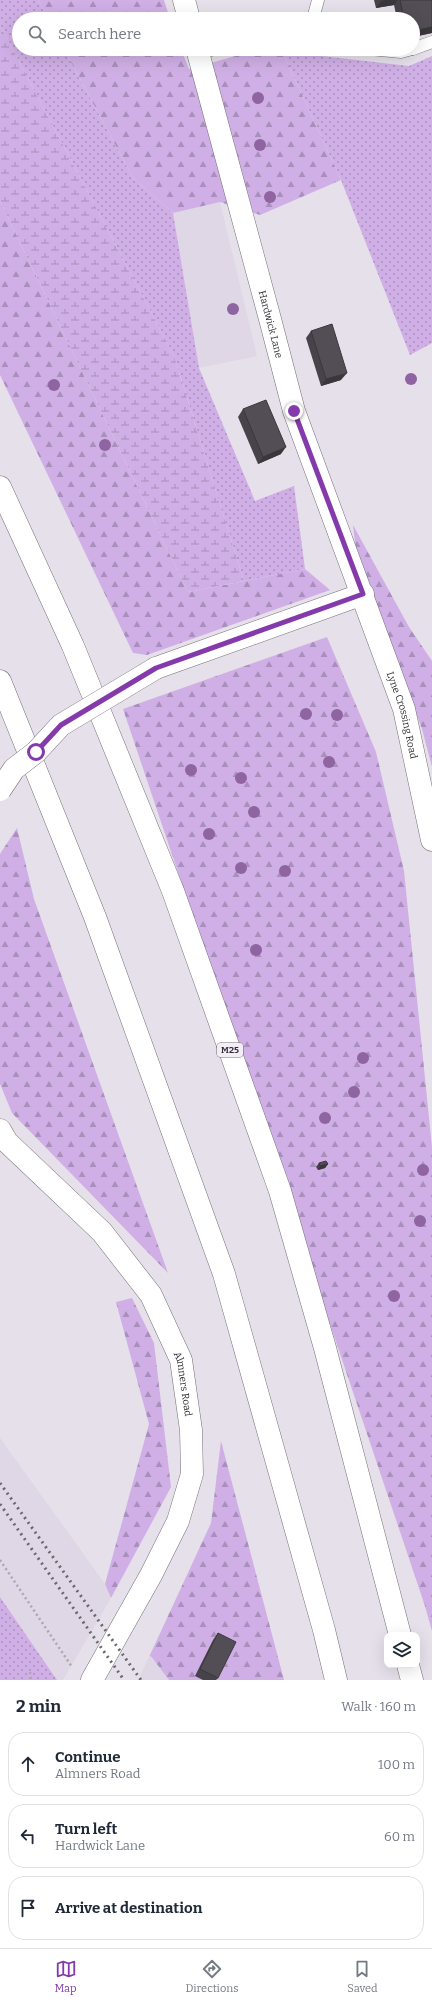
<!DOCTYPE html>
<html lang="en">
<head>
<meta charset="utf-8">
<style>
	:root { --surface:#fff; --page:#f6f6f7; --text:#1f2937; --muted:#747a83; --line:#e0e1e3; --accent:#853aac }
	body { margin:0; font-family:Bitter,serif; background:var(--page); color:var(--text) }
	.controls { position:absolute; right:12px; bottom:12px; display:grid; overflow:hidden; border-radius:8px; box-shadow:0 4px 16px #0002 }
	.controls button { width:36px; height:36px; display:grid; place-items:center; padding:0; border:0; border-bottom:1px solid var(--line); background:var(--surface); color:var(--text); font:20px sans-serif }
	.stop { position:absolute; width:12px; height:12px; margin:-9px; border:3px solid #853aac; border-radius:50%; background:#fff }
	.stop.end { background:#853aac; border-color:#fff; box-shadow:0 1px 4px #0008 }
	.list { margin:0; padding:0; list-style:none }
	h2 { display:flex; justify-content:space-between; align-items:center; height:52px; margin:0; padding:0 16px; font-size:17px }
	h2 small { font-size:13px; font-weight:400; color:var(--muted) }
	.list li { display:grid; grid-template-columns:26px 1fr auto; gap:12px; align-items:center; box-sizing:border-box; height:64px; margin:0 8px 8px; padding:0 8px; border:1px solid var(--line); border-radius:16px }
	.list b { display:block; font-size:15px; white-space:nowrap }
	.list p { margin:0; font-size:13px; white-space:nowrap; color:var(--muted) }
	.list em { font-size:13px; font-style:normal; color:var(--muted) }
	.icon { flex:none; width:22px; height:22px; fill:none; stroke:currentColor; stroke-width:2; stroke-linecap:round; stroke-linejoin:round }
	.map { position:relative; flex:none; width:432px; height:1680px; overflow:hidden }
	.search { position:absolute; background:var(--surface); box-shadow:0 4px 16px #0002; left:12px; right:12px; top:12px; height:44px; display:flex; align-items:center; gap:10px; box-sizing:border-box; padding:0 14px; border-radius:22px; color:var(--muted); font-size:15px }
	.sheet { height:268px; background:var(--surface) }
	nav { display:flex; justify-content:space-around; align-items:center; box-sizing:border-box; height:56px; border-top:1px solid var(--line); background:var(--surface); font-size:11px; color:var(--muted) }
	nav a { display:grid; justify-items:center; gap:2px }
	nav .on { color:var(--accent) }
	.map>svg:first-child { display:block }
	.built { fill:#dfd6e6 }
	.green { fill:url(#green-dots) }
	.forest { fill:url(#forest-firs) }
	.wetland { fill:url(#wetland-marsh) }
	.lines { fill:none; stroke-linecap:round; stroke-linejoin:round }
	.service-casing { stroke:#767179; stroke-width:13 }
	.minor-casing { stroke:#767179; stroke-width:23 }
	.tertiary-casing { stroke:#767179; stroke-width:23 }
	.motorway-casing { stroke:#767179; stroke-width:23 }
	.path { stroke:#aba7ae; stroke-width:2.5; stroke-dasharray:2 3; stroke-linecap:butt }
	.service { stroke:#fff; stroke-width:12 }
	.minor { stroke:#fff; stroke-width:22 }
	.tertiary { stroke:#fff; stroke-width:22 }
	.motorway { stroke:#fff; stroke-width:22 }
	.rail { stroke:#6b686d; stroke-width:3; stroke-dasharray:2 4; stroke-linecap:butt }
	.minor-bridge-casing { stroke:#767179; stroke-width:23; stroke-linecap:butt }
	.minor-bridge { stroke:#fff; stroke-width:22 }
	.tree { fill:#8e65a0 }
	.wall { fill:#47434a }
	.shaded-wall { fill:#3a373c }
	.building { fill:#534e56; stroke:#3a373c }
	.route { stroke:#853aac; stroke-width:5 }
	.labels { text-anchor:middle; stroke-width:4; stroke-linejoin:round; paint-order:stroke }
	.shield { fill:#f2edf6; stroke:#6c696e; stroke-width:1 }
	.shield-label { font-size:9px; font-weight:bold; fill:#323033 }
	.street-label { font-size:10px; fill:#323033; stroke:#f2edf6 }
</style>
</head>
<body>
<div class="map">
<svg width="432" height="1680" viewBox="0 0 432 1680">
	<defs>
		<pattern id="green-dots" width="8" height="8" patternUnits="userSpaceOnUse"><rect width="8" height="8" fill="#d0afe6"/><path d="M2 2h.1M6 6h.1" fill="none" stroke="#a98fbb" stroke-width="1.8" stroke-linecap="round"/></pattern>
		<pattern id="forest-firs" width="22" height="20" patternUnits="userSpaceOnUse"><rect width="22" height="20" fill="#d0afe6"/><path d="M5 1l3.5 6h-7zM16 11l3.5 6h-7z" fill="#a98fbb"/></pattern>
		<pattern id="wetland-marsh" width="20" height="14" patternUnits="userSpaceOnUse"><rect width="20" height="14" fill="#d0afe6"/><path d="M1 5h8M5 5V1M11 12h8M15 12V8" fill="none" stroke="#a98fbb"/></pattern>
	</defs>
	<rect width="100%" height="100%" fill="#e5e0e9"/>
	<g class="built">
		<path d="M220,202L257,356L199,368L173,213Z"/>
		<path d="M0,1438L105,1584L111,1598L63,1680H57L0,1597Z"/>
		<path d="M150,1655L169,1680H138Z"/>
	</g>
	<g class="green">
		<path d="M0,0H38L48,19H19V49H64L133,178L173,213L199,368L255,501L294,486L305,569L244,581L174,356L0,25Z"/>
		<path d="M281,49H297L322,56L409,66L432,56V343L410,355L341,180Z"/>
		<path d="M0,1597L57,1680H0Z"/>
	</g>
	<g class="forest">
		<path d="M38,0H164L170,19H48Z"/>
		<path d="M64,49H181L189,69L260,49H281L341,180L260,215L220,202L173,213L133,178Z"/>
		<path d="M0,201L188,592L305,569L330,590L147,655L133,653L0,375Z"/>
		<path d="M353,525L409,627L432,661V767L422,729L357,559Z"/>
		<path d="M327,637L376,752L404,871L432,1147V1631L425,1606L123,709Z"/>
		<path d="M17,828L34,899L168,1273L12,1113L0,1084V854Z"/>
		<path d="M132,1298L154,1343L171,1487L111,1598L105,1584L149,1424L116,1302Z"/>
		<path d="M221,1441L284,1680H169L150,1655L211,1523Z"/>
	</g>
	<path class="wetland" d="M0,25L174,356L244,581L188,592L0,201Z"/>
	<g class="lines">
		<defs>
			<g id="service">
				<path d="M313,19L318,0"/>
				<path d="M370,49L401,52L412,49"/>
				<path d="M413,49L432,42"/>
				<path d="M198,53L216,49"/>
			</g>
			<g id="minor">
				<path d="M156,668L363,594"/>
				<path id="s1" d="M0,1130L7,1142L102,1232L151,1295L181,1360L191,1430L192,1474L178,1521L151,1575L92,1680"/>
			</g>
			<g id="tertiary">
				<path d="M184,0L189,19"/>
				<path id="s2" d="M197,49L270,319L294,411L404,709L432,840"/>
			</g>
			<g id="motorway">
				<path d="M0,487L73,646L173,891L280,1191L325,1348L400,1635"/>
				<path d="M0,681L95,917L224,1274L324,1630L336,1680"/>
				<path d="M408,1665L412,1680"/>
			</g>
		</defs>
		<use href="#service" class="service-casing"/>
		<use href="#minor" class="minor-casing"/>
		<use href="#tertiary" class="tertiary-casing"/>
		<use href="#motorway" class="motorway-casing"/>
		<g class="path">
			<path d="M0,1560L72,1667"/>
			<path d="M30,1672L31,1680"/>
		</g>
		<use href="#service" class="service"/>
		<use href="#minor" class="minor"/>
		<use href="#tertiary" class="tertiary"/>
		<use href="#motorway" class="motorway"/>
		<g class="rail">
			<path d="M0,1483L141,1680"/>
			<path d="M0,1504L124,1680"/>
		</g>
		<defs>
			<path id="minor-bridge" d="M0,790L14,769L36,752L61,725L156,668"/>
		</defs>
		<use href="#minor-bridge" class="minor-bridge-casing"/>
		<use href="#minor-bridge" class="minor-bridge"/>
	</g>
	<g class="tree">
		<circle cx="258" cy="98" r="6"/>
		<circle cx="260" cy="145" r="6"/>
		<circle cx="270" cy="197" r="6"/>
		<circle cx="233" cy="309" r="6"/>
		<circle cx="411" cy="379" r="6"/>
		<circle cx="54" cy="385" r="6"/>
		<circle cx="105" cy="445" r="6"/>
		<circle cx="306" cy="714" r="6"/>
		<circle cx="337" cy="715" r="6"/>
		<circle cx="329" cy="762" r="6"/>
		<circle cx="191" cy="770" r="6"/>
		<circle cx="241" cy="778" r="6"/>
		<circle cx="254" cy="812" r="6"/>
		<circle cx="209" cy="834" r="6"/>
		<circle cx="241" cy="868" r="6"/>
		<circle cx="285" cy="871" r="6"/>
		<circle cx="256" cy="950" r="6"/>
		<circle cx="363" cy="1058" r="6"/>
		<circle cx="354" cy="1092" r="6"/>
		<circle cx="325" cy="1118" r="6"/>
		<circle cx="423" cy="1170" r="6"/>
		<circle cx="420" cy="1221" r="6"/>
		<circle cx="394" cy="1296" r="6"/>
	</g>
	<g class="wall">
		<path d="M374,0H432V33L413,37V19H397L394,5L376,8Z"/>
		<path d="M311,331L341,380L321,386L306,338Z"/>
		<path d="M243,409L281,454L258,464L238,417Z"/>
		<path d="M319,1163L328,1164L325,1168L318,1170L316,1167Z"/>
		<path d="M218,1633V1678L216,1680H203L195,1676L213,1640Z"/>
	</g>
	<g class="shaded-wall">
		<path d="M385,0H398L394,5L376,8L381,1Z"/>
		<path d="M406,13L402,19H399L403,14Z"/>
		<path d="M432,27V33L413,37V31Z"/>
		<path d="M347,373L341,380L321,386L326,379Z"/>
		<path d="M286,447L281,454L258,464L263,457Z"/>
		<path d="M328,1164L325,1168L318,1170L320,1166Z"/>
	</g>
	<g class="building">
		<path d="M400,0H432V27L413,31V19H407L406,13L403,14Z"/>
		<path d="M332,324L347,373L326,379L311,331Z"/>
		<path d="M266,400L286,447L263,457L243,409Z"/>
		<path d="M326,1161L328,1164L320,1166L319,1163Z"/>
		<path d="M218,1633L236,1642L218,1678L200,1669Z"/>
	</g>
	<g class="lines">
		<path class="route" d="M36,752L61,725L156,668L363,594L294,411"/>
	</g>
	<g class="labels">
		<rect class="shield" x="217" y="1043" width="26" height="14" rx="3"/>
		<g class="shield-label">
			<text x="230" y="1053">M25</text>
		</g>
		<g class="street-label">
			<text dy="4" stroke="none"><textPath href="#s2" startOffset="285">Hardwick Lane</textPath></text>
			<text dy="4" stroke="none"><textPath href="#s2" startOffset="698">Lyne Crossing Road</textPath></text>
			<text dy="4" stroke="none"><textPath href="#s1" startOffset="320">Almners Road</textPath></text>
		</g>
	</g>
</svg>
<div class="controls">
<button><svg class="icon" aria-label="layers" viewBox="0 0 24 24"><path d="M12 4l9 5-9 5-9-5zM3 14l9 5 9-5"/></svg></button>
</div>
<div class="stop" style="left:36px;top:752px"></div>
<div class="stop end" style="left:294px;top:411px"></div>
<div class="search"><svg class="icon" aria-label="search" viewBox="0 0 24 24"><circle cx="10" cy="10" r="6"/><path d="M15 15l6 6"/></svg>Search here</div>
</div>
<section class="sheet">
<h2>2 min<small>Walk · 160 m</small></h2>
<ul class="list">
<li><svg class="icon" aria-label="ahead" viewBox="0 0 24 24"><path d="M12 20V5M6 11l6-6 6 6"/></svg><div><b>Continue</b><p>Almners Road</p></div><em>100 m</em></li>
<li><svg class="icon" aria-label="left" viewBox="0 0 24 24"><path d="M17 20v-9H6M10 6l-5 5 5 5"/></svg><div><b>Turn left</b><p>Hardwick Lane</p></div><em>60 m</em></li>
<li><svg class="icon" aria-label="arrive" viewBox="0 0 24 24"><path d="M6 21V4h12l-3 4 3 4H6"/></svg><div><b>Arrive at destination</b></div></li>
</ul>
</section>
<nav>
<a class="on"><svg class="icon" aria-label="map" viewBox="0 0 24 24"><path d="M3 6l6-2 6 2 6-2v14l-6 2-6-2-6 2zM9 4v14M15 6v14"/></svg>Map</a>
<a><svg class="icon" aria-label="directions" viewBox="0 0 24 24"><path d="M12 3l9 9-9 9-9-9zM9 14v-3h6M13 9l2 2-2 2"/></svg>Directions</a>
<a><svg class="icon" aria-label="saved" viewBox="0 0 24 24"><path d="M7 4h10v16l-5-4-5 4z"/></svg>Saved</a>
</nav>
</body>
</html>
